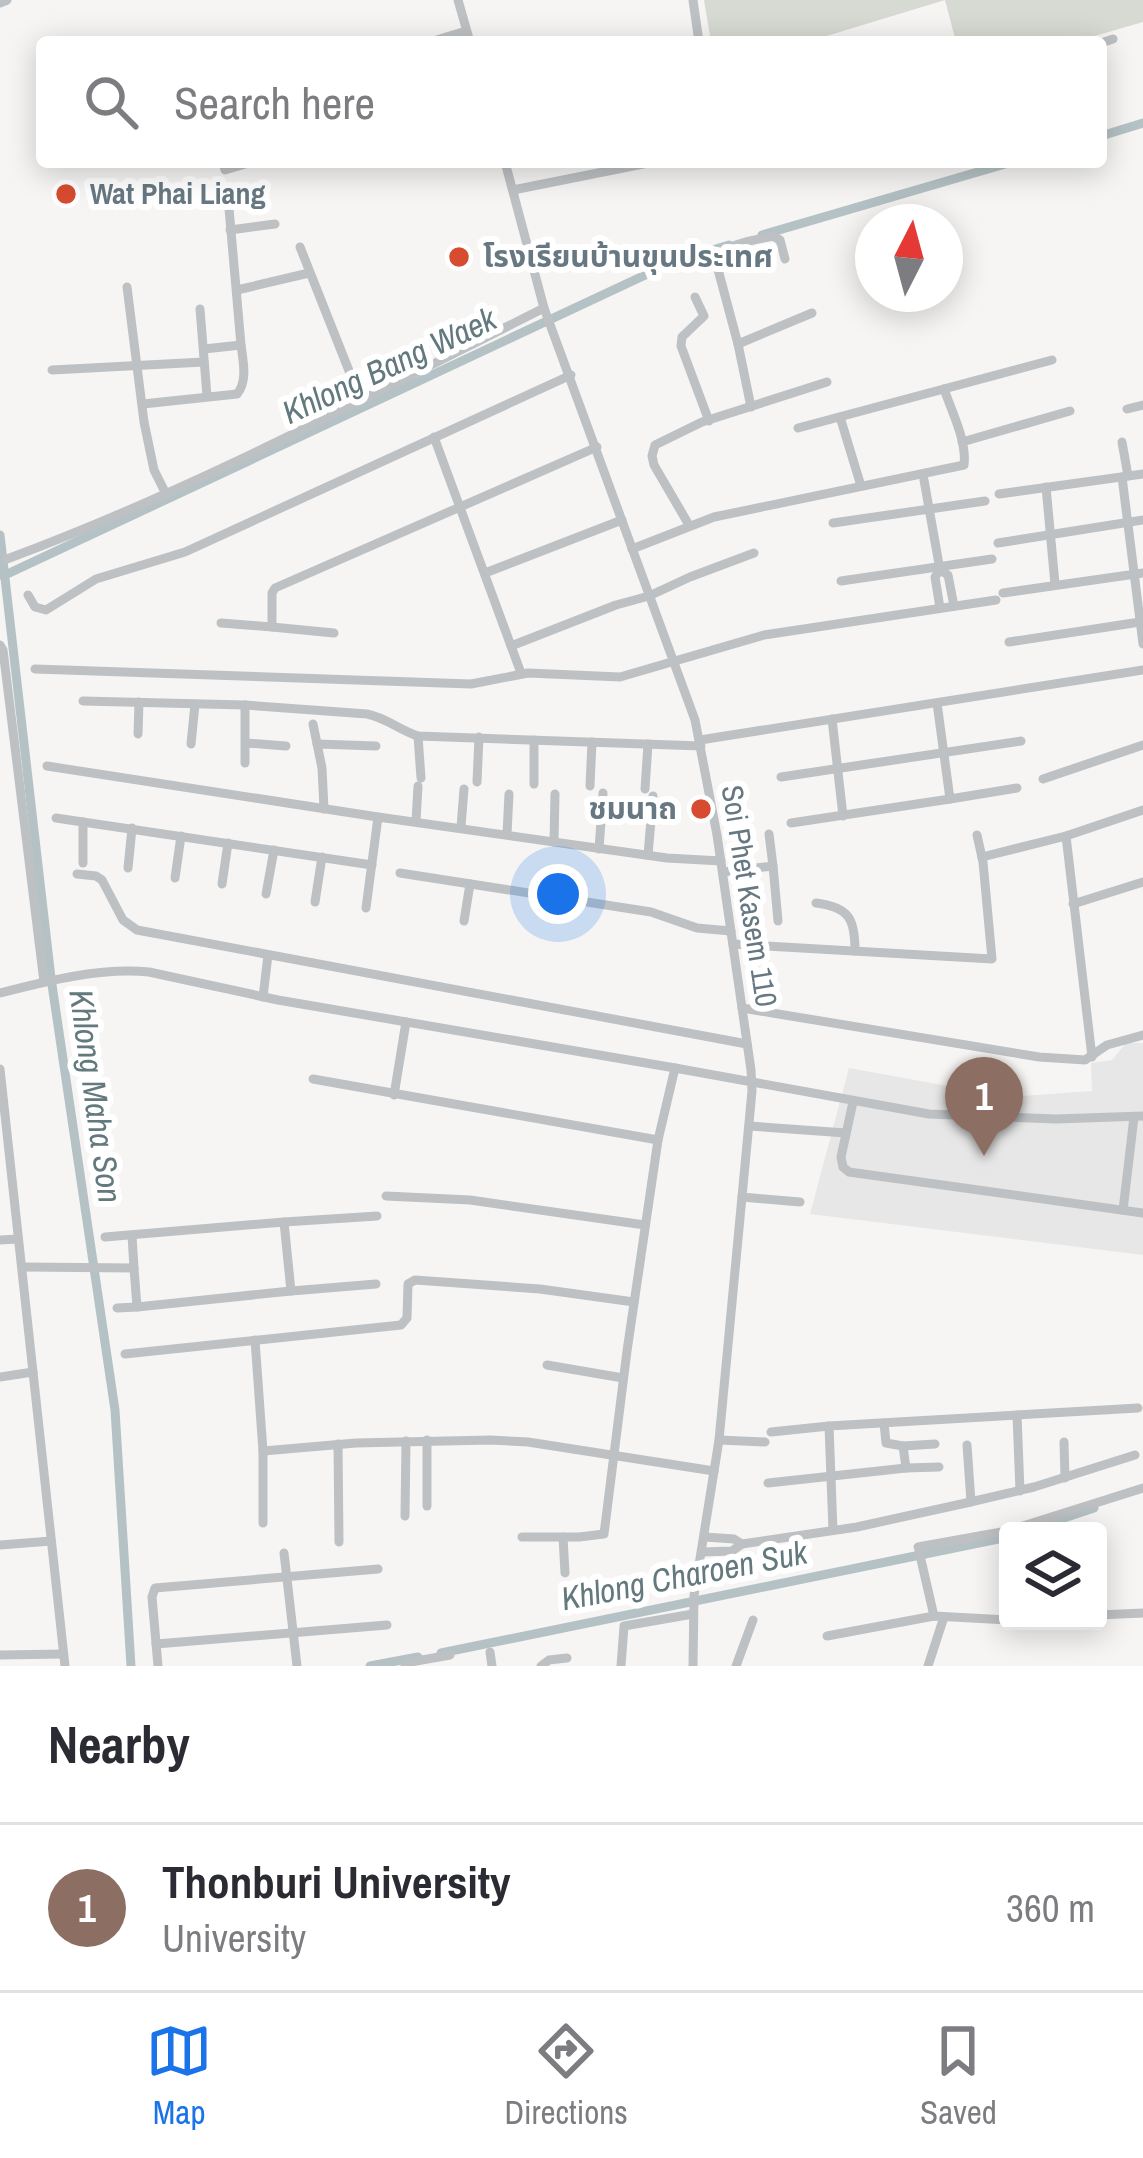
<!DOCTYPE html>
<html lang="en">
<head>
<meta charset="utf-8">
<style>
	:root { --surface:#fff; --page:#f2f2f3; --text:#2b2b33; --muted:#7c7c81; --line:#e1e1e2; --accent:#1a73e8 }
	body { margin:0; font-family:"Archivo Narrow","Noto Sans Thai",sans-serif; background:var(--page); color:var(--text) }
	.controls { position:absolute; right:36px; bottom:36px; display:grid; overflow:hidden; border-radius:12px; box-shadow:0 6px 30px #0003 }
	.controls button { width:108px; height:108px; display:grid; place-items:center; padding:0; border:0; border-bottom:3px solid var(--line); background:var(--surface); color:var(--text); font:60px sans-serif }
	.compass { position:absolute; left:855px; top:204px; width:108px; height:108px; border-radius:50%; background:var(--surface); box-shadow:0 6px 30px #0003; rotate:6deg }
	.you { position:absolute; left:558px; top:894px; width:42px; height:42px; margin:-30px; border:9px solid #fff; border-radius:50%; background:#1a73e8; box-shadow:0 0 0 18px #1a73e833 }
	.badge { display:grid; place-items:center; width:78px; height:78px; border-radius:50%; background:var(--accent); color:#fff; font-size:39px; font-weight:700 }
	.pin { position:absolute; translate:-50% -99px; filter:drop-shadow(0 3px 6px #0008) }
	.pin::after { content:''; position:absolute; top:63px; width:42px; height:36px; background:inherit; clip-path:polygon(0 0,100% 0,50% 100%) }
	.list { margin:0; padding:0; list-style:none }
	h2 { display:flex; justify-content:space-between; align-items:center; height:156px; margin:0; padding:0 48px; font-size:51px }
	h2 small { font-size:39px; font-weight:400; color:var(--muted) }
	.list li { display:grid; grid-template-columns:78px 1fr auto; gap:36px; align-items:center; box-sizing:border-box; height:168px; padding:0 48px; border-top:3px solid var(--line) }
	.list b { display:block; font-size:45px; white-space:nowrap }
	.list p { margin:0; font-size:39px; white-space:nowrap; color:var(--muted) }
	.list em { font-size:39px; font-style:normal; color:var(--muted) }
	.icon { flex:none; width:66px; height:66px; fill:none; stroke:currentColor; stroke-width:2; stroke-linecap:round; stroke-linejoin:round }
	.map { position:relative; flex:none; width:1143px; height:1666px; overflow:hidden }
	.search { position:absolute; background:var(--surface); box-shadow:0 6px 30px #0003; left:36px; right:36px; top:36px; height:132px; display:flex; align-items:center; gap:30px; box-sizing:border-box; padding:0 42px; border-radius:12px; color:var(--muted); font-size:45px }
	.sheet { height:324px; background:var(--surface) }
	nav { display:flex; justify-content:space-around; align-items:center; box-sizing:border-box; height:168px; border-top:3px solid var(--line); background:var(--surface); font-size:33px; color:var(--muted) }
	nav a { display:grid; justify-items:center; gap:6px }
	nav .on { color:var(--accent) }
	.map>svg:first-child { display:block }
	.built { fill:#e6e7e6 }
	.green { fill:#d6dad2 }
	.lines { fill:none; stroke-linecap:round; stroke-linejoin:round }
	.canal { stroke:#b5c2c5; stroke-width:9 }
	.minor { stroke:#bdc1c4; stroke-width:9 }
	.poi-dot { fill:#d74b31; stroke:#fff; stroke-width:4.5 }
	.labels { text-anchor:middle; stroke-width:12; stroke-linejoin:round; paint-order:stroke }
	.poi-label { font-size:30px; font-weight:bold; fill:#677882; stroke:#fff; text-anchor:start }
	.street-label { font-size:30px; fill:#677882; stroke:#fff }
	.water-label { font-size:33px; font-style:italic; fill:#63797e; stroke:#fff }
</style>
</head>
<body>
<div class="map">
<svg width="1143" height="1666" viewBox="0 0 1143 1666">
	<rect width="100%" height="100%" fill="#f6f5f3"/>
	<path class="built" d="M1126,1043H1143V1255L810,1214L849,1068L1008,1097L1092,1091L1091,1063L1112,1060Z"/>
	<path class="green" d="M704,0H1143V22L1074,42H956L945,0L807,42H711Z"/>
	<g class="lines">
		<g class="canal">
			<path d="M1101,136L1143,123"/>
			<path d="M762,235L1012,162"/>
			<path d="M0,535L51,978L115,1410L131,1666"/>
			<path d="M3,576L673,262L729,245"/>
			<path d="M1025,1531L1094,1508"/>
			<path d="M441,1653L1008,1537"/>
			<path d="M370,1666L418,1657"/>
		</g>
		<g class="minor">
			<path d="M458,0L470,42"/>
			<path d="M693,0L699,42"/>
			<path d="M0,3L7,0"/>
			<path d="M430,42L466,31"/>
			<path d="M1101,43L1113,39"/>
			<path d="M223,162L225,170L252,162"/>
			<path d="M505,162L544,308L695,720L717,835L751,1070L752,1091L719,1440L694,1596L693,1666"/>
			<path d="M513,190L653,162"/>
			<path d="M230,230L275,224"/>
			<path d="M300,247L361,401"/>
			<path d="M127,287L144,422L154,470L166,494"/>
			<path d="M237,290L309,273"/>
			<path d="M695,297L704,316L682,337L681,346L709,421"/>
			<path d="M200,309L207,396"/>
			<path d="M738,344L812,313"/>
			<path d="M204,349L241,345L228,197"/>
			<path d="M52,370L204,362"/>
			<path d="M143,404L237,394C248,381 243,361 241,345"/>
			<path d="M751,407L738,344L716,262C723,243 755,240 773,236L780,240L785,259"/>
			<path d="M1127,409L1143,405"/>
			<path d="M840,417L861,486"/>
			<path d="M798,428L1052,360"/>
			<path d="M434,437L521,673"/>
			<path d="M962,442L1070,411"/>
			<path d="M1122,442L1128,476"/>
			<path d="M1122,477L1143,644"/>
			<path d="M924,480L940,570"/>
			<path d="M1046,487L1055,584"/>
			<path d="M999,494L1143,474"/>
			<path d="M833,523L985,501"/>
			<path d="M689,525L654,465L652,456L655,445L702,422L827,382"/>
			<path d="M998,543L1143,520"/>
			<path d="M632,549L714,517L964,465C967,441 952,412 944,389"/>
			<path d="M7,559C193,490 367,397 544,308"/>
			<path d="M485,573L622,520"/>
			<path d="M841,581L992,559"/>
			<path d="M1003,593L1143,573"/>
			<path d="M28,595L35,607L46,610L96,579L185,552L571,375"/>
			<path d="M940,608L935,577L940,570L948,575L954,606"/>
			<path d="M221,623L272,627V593L275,588L597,447"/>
			<path d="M272,627L334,633"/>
			<path d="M1009,642L1140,622"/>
			<path d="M0,645L3,650L44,982"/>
			<path d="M511,646L616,605L649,596L690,577L754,553"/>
			<path d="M35,669L471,684L528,673L620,677L764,635L996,600"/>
			<path d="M83,701L245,705L367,714C387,718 399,730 418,736L701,746"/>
			<path d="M937,703L950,799L1017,788"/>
			<path d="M245,705V763"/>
			<path d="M832,719L843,816"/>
			<path d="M313,724L322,768L324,809"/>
			<path d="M138,734L139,702"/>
			<path d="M418,736L421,778"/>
			<path d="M534,740V784"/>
			<path d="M700,740L1143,670"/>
			<path d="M247,743L286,746"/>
			<path d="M191,744L195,704"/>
			<path d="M317,744L376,746"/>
			<path d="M47,766L378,817"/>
			<path d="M781,777L1021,741"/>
			<path d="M1043,779L1143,745"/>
			<path d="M477,782L479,737"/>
			<path d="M590,786L592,742"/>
			<path d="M645,789L648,744"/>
			<path d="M56,818L372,865"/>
			<path d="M416,821L418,786"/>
			<path d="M791,823L950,799"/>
			<path d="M461,827L464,789"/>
			<path d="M507,834L509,794"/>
			<path d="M1066,836L1092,1057"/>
			<path d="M554,842L555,794"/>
			<path d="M599,849L603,793"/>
			<path d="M648,855L653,796"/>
			<path d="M982,857L1066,836L1143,810"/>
			<path d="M83,863V822"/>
			<path d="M773,866L778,921"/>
			<path d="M128,868L132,828"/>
			<path d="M723,872L773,866L769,834"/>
			<path d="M400,873L651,912L697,928L731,931"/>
			<path d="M77,874L96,876L102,880L123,920L137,930L747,1044"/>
			<path d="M175,878L181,836"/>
			<path d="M222,884L228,843"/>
			<path d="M266,894L274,850"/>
			<path d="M551,897L554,875"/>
			<path d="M315,902L322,857"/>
			<path d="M816,903C850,907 855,920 855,951"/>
			<path d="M1073,904L1143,882"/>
			<path d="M366,908L378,817L667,858L721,861"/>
			<path d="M464,921L470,884"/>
			<path d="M733,944L992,959L983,862L977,835"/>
			<path d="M0,993C47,981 101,967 149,972L278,1000L675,1068"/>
			<path d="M263,997L268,955"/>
			<path d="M742,1008L1039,1057L1085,1060L1107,1045L1143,1035"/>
			<path d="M0,1069L65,1666"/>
			<path d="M313,1079L658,1140"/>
			<path d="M394,1095L406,1022"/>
			<path d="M853,1102L841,1157L843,1167L849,1172L1143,1213"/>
			<path d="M749,1126L846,1133"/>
			<path d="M386,1196L470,1200L645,1225"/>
			<path d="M742,1197L800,1202"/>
			<path d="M1123,1210L1134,1117"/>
			<path d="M284,1222L377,1216"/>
			<path d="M132,1236L134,1268"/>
			<path d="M0,1240L18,1239"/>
			<path d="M23,1267L134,1268L137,1307L291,1291L284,1222L105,1237"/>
			<path d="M291,1291L376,1284"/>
			<path d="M117,1308L137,1307"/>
			<path d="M255,1340L263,1451V1523"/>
			<path d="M125,1354L401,1325L407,1318L408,1284L415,1280L540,1289L634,1302"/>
			<path d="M547,1365L623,1378"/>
			<path d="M0,1377L33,1372"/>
			<path d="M1017,1415L1020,1491"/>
			<path d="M829,1426L833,1530"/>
			<path d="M771,1432L829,1426L1138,1408"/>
			<path d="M427,1440V1506"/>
			<path d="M719,1440L765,1442"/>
			<path d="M1064,1442L1065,1478"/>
			<path d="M338,1444L339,1542"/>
			<path d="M967,1445L971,1502"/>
			<path d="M903,1446L935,1444"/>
			<path d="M263,1451L356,1443L490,1440L528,1442L714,1471"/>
			<path d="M906,1468L939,1467"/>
			<path d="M768,1483L906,1468L903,1446L886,1443L884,1423"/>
			<path d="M405,1516L406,1441"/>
			<path d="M522,1537H579L604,1534L627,1351L658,1140L675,1068L929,1114L1056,1119L1143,1116"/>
			<path d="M563,1537L565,1573"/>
			<path d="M742,1544L857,1527L966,1503L1034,1487L1135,1455"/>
			<path d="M0,1545L51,1541"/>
			<path d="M918,1547L1007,1531L1143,1488"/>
			<path d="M919,1551L934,1616"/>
			<path d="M702,1552L732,1551L742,1544L734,1539L705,1537"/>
			<path d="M284,1553L297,1666"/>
			<path d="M1098,1615L1143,1613"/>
			<path d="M827,1636L934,1616L1008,1620"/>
			<path d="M156,1644L387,1625"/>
			<path d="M490,1652L492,1666"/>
			<path d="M0,1655L63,1654"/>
			<path d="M158,1666L152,1597L155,1588L378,1569"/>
			<path d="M405,1666L411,1662L450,1655"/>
			<path d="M541,1666L549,1660L567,1658"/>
			<path d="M621,1666L624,1626L693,1614"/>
			<path d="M736,1666L753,1620"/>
			<path d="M928,1666L944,1617"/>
		</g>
	</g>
	<g class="poi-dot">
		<circle cx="66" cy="194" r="12"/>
		<circle cx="459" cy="257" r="12"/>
		<circle cx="701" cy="809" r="12"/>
	</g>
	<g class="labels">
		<g class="poi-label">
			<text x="90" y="204">Wat Phai Liang</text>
			<text x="483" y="267">โรงเรียนบ้านขุนประเทศ</text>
			<text x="677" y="819" text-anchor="end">ชมนาถ</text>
		</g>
		<g class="street-label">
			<text transform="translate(749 896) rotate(81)" y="10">Soi Phet Kasem 110</text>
		</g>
		<g class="water-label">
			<text transform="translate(389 365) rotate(-25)" y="12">Khlong Bang Waek</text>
			<text transform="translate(96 1096) rotate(82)" y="12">Khlong Maha Son</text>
			<text transform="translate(684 1575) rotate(-11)" y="12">Khlong Charoen Suk</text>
		</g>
	</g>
</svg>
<div class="controls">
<button><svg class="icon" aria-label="layers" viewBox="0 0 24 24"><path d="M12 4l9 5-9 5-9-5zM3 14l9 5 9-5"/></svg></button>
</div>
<svg class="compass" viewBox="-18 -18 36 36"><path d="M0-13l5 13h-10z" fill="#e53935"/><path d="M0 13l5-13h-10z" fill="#7c7c81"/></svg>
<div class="you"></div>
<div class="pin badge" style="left:984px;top:1156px;background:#8d6e63">1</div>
<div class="search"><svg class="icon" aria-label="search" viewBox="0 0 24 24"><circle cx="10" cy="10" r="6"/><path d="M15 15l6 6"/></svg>Search here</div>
</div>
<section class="sheet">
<h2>Nearby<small></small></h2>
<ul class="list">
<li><span class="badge" style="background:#8d6e63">1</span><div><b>Thonburi University</b><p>University</p></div><em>360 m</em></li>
</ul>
</section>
<nav>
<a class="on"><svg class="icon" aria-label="map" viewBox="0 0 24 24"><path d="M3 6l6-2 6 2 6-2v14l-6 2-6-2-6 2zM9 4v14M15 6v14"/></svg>Map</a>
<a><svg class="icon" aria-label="directions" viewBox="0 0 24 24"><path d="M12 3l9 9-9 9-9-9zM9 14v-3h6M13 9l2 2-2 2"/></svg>Directions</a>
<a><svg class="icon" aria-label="saved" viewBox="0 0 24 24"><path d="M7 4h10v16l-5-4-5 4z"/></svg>Saved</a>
</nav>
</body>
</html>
